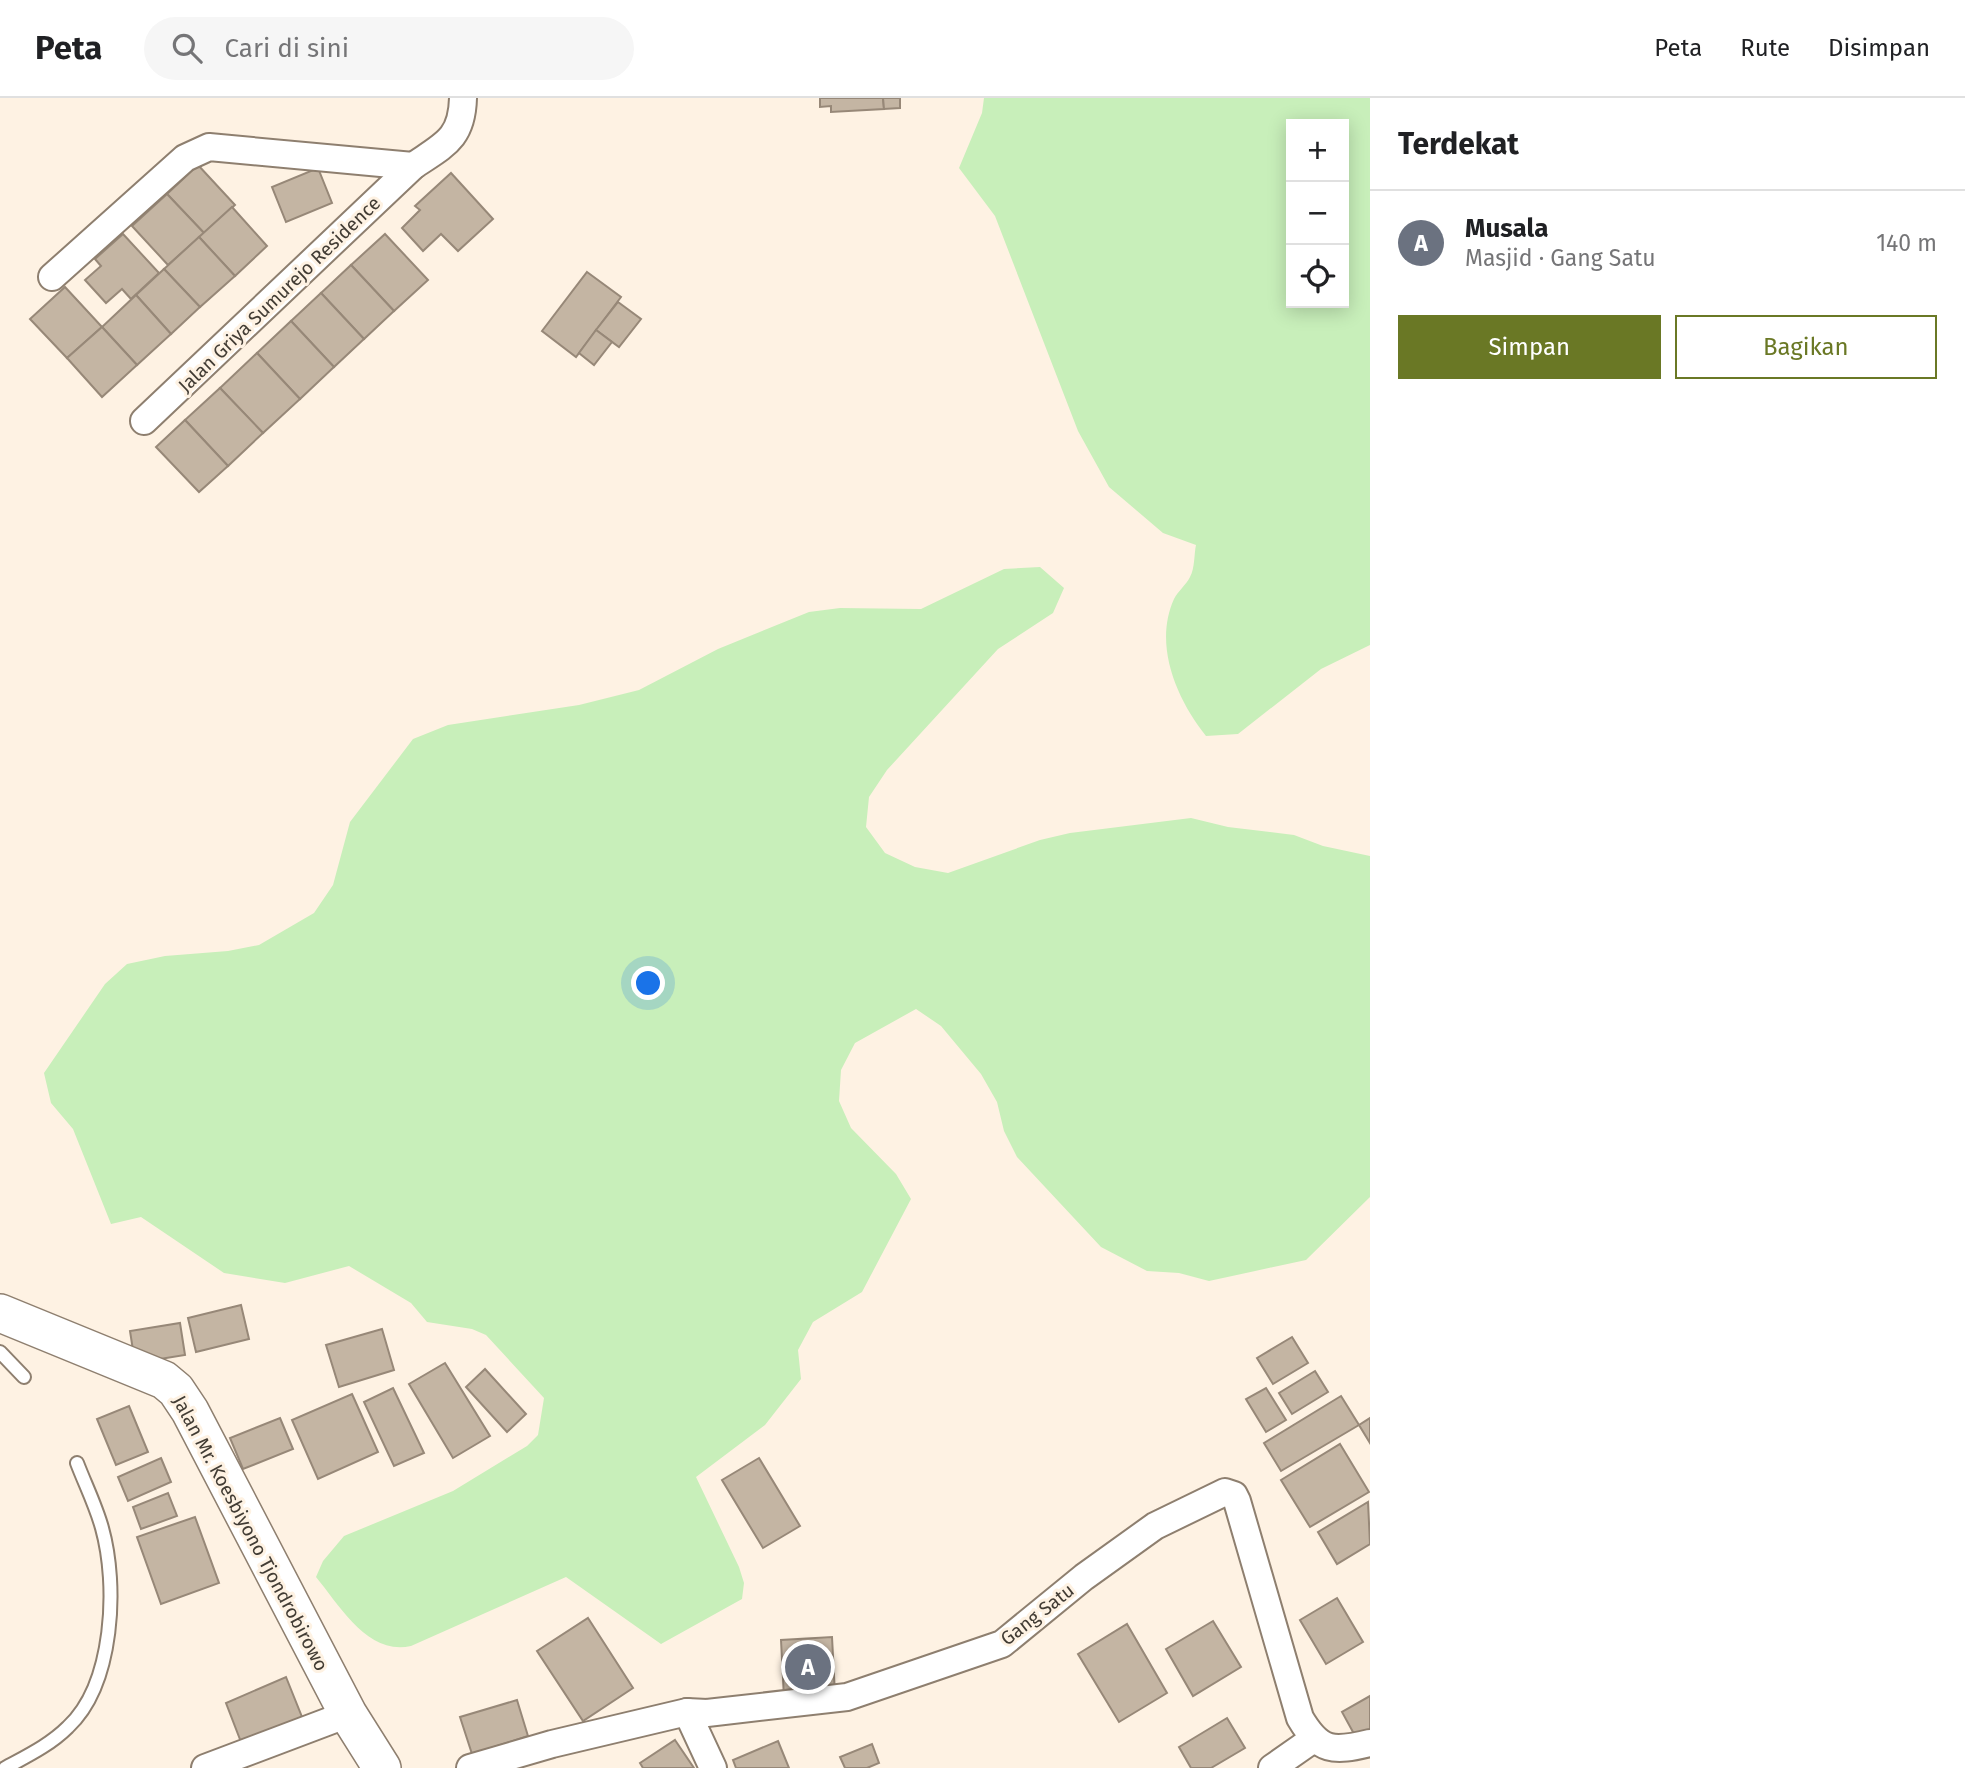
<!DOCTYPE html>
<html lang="id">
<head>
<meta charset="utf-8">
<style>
	:root { --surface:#fff; --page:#f6f6f6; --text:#202124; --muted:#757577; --line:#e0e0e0; --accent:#6a7825 }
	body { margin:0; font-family:"Fira Sans",sans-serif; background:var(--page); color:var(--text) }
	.controls { position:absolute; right:21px; top:21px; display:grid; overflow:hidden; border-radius:0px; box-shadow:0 4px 18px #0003 }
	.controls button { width:63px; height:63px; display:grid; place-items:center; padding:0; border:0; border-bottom:2px solid var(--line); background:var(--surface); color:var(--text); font:35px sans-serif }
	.you { position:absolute; left:649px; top:886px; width:24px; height:24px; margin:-18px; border:5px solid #fff; border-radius:50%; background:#1a73e8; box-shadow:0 0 0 10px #1a73e833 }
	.badge { display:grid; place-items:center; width:46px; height:46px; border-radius:50%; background:var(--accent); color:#fff; font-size:23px; font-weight:700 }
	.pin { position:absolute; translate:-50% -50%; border:4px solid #fff; box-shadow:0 2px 7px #0006 }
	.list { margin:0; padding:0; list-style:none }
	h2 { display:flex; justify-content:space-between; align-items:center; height:91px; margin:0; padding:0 28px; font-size:30px }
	h2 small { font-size:23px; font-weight:400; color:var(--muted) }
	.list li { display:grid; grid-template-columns:46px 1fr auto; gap:21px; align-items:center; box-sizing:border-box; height:105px; padding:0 28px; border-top:2px solid var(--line) }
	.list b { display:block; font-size:26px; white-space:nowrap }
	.list p { margin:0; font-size:23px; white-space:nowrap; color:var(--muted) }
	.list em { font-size:23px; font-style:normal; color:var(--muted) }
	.actions { display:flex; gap:14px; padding:21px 28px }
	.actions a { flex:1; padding:16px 0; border:2px solid var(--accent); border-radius:0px; text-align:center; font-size:24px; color:var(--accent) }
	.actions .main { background:var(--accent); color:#fff }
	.icon { flex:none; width:38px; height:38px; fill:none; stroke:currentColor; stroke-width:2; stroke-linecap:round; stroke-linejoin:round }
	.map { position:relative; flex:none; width:1370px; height:1670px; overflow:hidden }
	header { display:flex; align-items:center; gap:42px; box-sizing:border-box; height:98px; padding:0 35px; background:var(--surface); border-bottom:2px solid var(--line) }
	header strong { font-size:33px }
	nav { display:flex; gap:38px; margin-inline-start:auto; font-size:24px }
	.search { width:490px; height:63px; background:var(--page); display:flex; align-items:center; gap:18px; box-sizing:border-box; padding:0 24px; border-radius:38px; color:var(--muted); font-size:26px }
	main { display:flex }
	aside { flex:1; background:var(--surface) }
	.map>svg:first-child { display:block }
	.green { fill:#c8efba; fill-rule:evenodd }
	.building { fill:#c4b5a3; stroke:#978878; stroke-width:2 }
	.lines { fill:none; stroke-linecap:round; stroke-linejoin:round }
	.lane-casing { stroke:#8e7f6f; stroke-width:16 }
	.street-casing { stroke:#8e7f6f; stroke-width:30 }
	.secondary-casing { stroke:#8e7f6f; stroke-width:40 }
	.lane { stroke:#fff; stroke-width:12 }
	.street { stroke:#fff; stroke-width:26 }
	.secondary { stroke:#fff; stroke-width:37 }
	.labels { text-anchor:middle; stroke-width:6; stroke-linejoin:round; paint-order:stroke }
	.street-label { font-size:19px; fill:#423c34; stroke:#fef2e3 }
</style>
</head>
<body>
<header>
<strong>Peta</strong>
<div class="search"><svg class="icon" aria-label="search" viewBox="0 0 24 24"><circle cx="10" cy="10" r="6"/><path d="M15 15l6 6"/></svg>Cari di sini</div>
<nav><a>Peta</a><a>Rute</a><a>Disimpan</a></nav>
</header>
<main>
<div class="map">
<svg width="1370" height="1670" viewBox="0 0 1370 1670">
	<rect width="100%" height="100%" fill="#fef2e3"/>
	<g class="green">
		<path d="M984,0H1370V547L1321,571L1238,636L1206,638C1177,602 1153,547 1174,501C1178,493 1186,487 1190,479C1195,470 1194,456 1196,447L1163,435L1109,389L1078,333L995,118L959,70L982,15ZM1344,26V205H1291V26Z"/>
		<path d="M1040,469L1064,490L1053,515L998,551L887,672L869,699L866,729L885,755L915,769L948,775L1040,742L1070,735L1191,720L1228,729L1294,737L1323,748L1370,758V1099L1306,1162L1209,1183L1179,1175L1147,1173L1101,1149L1017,1059L1004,1033L997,1004L981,976L941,928L916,911L855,945L841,972L839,1003L851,1030L896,1076L911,1101L862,1194L813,1224L798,1252L801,1281L765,1327L696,1379L739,1469L744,1485L742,1501L661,1546L566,1479L411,1548C368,1558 340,1508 316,1479L323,1463L344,1438L453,1393L527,1348L538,1337L544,1300L486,1237L472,1231L427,1224L411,1205L349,1168L285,1185L224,1175L141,1119L111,1126L73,1031L51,1005L44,975L105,886L127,866L165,858L228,853L259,847L314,815L333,787L350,724L413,641L448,627L579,607L639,592L718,551L809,514L840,510L921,511L1004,471Z"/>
	</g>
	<g class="building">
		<path d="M820,0H883L884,11L831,14V8L820,9Z"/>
		<path d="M883,0H900V10L884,11Z"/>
		<path d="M198,67L235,107L204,135L167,96Z"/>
		<path d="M318,70L332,105L286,124L272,89Z"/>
		<path d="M451,75L493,121L458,153L441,136L423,153L402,130L420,112L415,108Z"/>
		<path d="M167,96L204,135L168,167L132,128Z"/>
		<path d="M232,109L267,148L235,178L199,139Z"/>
		<path d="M123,136L159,175L131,201L122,191L106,205L85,182L101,168L95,161Z"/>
		<path d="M385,136L428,182L394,213L351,167Z"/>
		<path d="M199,139L235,178L200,209L164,171Z"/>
		<path d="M351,167L394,213L364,241L321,195Z"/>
		<path d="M164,171L200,209L171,236L136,197Z"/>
		<path d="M587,174L621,199L576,259L542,233Z"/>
		<path d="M65,189L102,229L67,260L30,221Z"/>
		<path d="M321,195L364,241L334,269L291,223Z"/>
		<path d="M136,197L171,236L137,267L102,229Z"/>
		<path d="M618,204L641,221L619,249L596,232Z"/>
		<path d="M291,223L334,269L300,301L257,255Z"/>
		<path d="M102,229L137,267L102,299L67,260Z"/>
		<path d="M596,232L612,244L594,267L579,255Z"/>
		<path d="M257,255L300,301L263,335L220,290Z"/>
		<path d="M220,290L263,335L228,368L185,322Z"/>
		<path d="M185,322L228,368L199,394L156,349Z"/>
		<path d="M241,1207L249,1241L196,1254L188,1220Z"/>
		<path d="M180,1225L185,1257L135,1265L130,1233Z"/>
		<path d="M382,1231L394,1272L339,1289L326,1247Z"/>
		<path d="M1292,1239L1308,1265L1273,1286L1257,1260Z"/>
		<path d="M445,1265L490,1338L453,1360L409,1286Z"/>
		<path d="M485,1271L526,1316L507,1334L466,1289Z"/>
		<path d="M1315,1273L1328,1294L1292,1316L1279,1295Z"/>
		<path d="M393,1290L424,1355L394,1368L364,1304Z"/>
		<path d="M1266,1290L1286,1322L1266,1334L1246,1301Z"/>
		<path d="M352,1296L378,1354L318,1381L292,1322Z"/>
		<path d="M1341,1298L1359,1327L1281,1373L1264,1345Z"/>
		<path d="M129,1308L148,1354L116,1367L97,1321Z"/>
		<path d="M280,1320L293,1351L243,1371L230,1340Z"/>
		<path d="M1370,1320V1345L1359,1327Z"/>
		<path d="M1340,1346L1369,1394L1310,1429L1281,1382Z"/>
		<path d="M161,1360L171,1384L128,1403L118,1379Z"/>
		<path d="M759,1360L800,1428L763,1450L722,1382Z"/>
		<path d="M168,1395L177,1418L141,1431L133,1409Z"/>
		<path d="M1368,1404L1370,1446L1337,1466L1318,1434Z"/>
		<path d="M195,1419L219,1485L161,1506L137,1439Z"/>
		<path d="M1337,1500L1363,1544L1326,1566L1300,1522Z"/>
		<path d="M588,1520L633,1590L583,1623L537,1553Z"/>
		<path d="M1213,1523L1241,1569L1193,1598L1166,1551Z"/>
		<path d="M1127,1526L1167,1595L1119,1624L1078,1556Z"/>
		<path d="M832,1539L835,1596L784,1600L781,1542Z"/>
		<path d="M286,1579L302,1619L241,1644L226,1605Z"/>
		<path d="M1370,1598V1638L1359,1645L1342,1614Z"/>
		<path d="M517,1602L528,1638L472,1656L460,1619Z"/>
		<path d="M1227,1620L1245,1650L1211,1670H1191L1179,1649Z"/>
		<path d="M675,1642L694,1670H643L640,1665Z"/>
		<path d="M778,1643L789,1670H736L733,1662Z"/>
		<path d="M872,1646L879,1665L867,1670H845L840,1659Z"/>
	</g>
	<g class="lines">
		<defs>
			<g id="lane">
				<path d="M0,1254L24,1279"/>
				<path d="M5,1670C27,1658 50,1647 68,1629C114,1586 118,1487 102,1430C96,1408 85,1386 77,1365"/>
			</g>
			<g id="street">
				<path d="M52,179L185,60L209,49L413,68"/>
				<path d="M144,323L413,68C444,47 462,41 463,0"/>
				<path d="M687,1614L713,1670"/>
				<path d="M205,1670L348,1616"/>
				<path d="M470,1670L552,1646L687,1614L707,1615L847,1599L1002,1546L1084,1479L1155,1428L1225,1394L1234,1397L1237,1403L1300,1620C1320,1654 1333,1654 1370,1645"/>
				<path d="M1272,1670L1312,1642"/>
			</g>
			<path id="secondary" d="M0,1215L164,1282L176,1292L190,1313L348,1616L382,1670"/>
		</defs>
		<use href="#lane" class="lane-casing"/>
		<use href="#street" class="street-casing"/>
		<use href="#secondary" class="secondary-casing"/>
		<use href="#lane" class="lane"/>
		<use href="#street" class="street"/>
		<use href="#secondary" class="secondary"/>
	</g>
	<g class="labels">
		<g class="street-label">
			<text transform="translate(279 196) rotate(-44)" y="7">Jalan Griya Sumurejo Residence</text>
			<text transform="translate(251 1435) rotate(62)" y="7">Jalan Mr. Koesbiyono Tjondrobirowo</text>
			<text transform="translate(1037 1516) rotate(-38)" y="7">Gang Satu</text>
		</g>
	</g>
</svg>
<div class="controls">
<button>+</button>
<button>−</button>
<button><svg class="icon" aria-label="locate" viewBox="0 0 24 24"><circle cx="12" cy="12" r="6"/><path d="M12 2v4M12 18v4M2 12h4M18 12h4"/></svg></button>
</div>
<div class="you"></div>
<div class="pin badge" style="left:808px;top:1569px;background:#6b7280">A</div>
</div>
<aside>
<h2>Terdekat<small></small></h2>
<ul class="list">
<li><span class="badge" style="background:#6b7280">A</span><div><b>Musala</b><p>Masjid · Gang Satu</p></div><em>140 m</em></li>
</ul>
<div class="actions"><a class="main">Simpan</a><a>Bagikan</a></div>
</aside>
</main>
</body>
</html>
